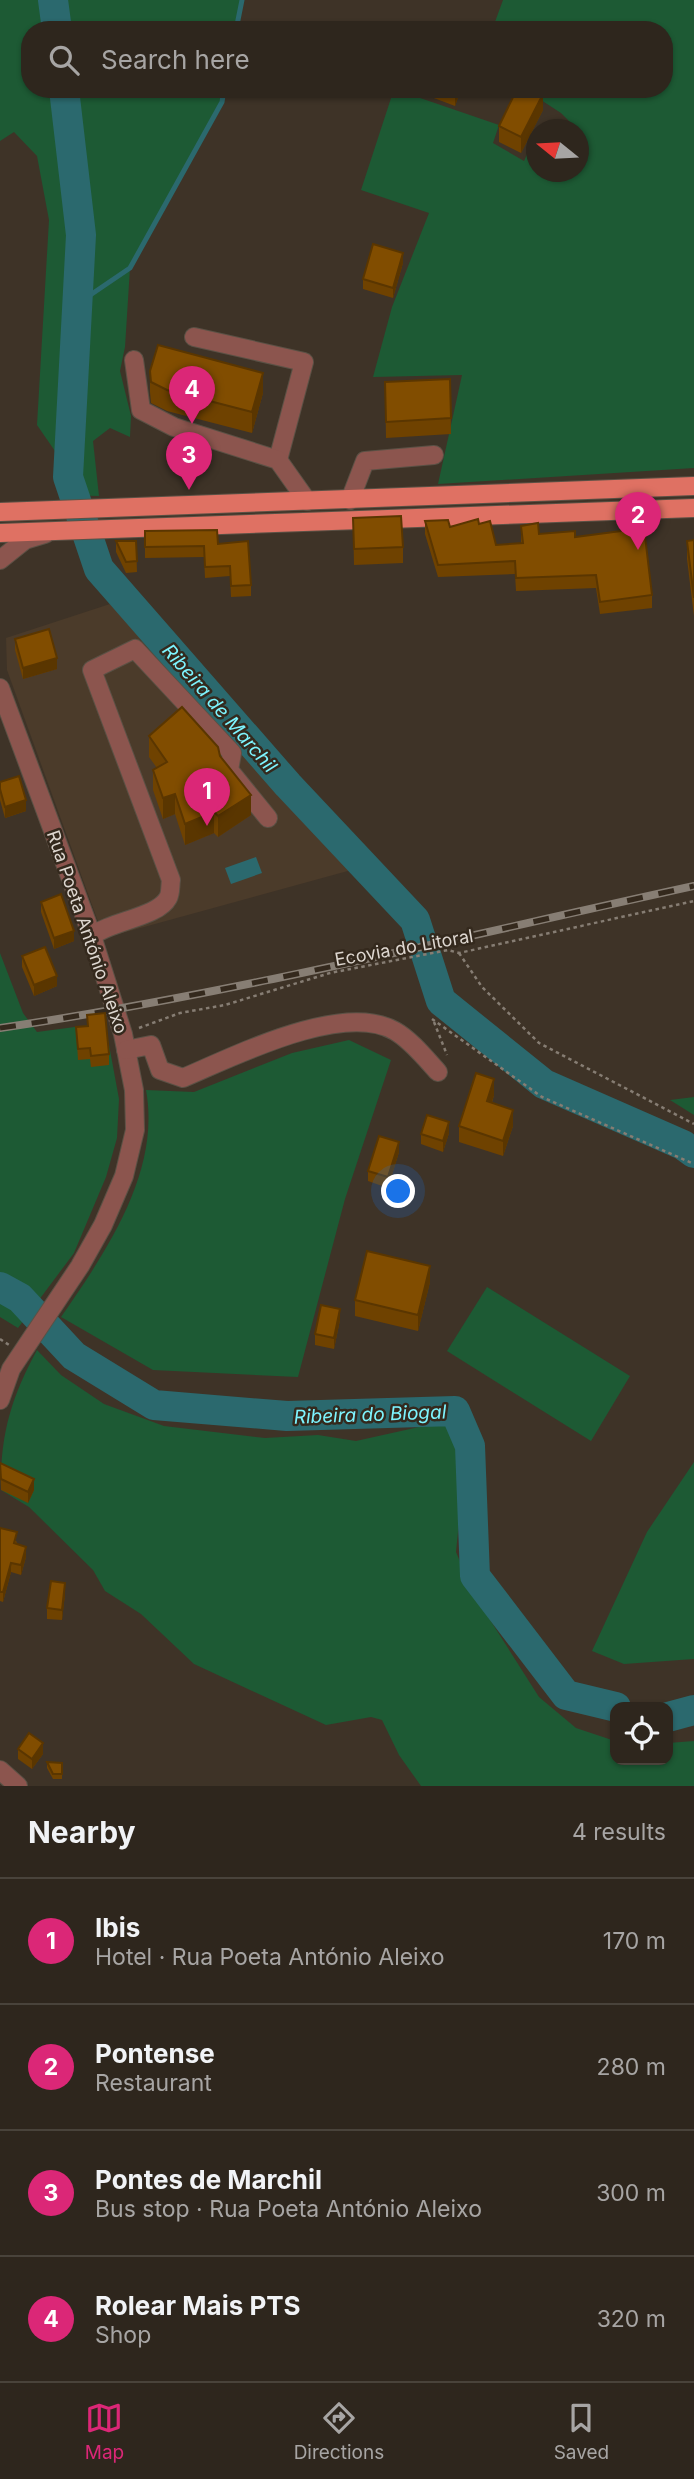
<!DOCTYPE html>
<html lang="en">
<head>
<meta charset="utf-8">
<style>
	:root { --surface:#2e261d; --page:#362e26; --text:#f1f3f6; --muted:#a7a5a4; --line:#49433b; --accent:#db2777 }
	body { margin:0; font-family:Inter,sans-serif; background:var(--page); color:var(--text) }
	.controls { position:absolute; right:21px; bottom:21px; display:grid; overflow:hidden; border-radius:14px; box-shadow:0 2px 5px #0004 }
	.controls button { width:63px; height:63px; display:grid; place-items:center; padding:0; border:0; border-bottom:2px solid var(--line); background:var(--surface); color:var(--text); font:35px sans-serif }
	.compass { position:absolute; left:526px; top:119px; width:63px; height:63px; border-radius:50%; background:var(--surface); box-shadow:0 2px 5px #0004; rotate:288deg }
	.you { position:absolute; left:399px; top:1192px; width:24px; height:24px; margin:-18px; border:5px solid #fff; border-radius:50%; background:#1a73e8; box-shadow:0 0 0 10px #1a73e833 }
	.badge { display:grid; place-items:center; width:46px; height:46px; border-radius:50%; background:var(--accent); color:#fff; font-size:23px; font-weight:700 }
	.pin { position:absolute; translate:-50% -58px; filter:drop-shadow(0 2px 4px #0008) }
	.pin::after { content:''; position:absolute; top:37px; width:24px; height:21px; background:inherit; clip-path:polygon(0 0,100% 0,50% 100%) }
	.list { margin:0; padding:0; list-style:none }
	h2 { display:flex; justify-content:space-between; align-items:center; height:91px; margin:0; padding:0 28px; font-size:30px }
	h2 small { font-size:23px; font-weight:400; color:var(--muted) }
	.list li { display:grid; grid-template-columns:46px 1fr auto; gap:21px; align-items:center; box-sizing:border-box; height:126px; padding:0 28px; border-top:2px solid var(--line) }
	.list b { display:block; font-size:26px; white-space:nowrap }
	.list p { margin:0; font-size:23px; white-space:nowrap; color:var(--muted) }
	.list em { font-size:23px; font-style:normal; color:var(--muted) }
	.icon { flex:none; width:38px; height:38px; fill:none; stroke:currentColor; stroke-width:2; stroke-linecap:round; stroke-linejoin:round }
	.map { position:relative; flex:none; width:694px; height:1786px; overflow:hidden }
	.search { position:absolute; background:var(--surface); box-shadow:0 2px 5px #0004; left:21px; right:21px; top:21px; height:77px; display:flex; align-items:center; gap:18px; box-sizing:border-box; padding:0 24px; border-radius:28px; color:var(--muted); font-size:26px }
	.sheet { height:595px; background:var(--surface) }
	nav { display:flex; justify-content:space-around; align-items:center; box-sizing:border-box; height:98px; border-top:2px solid var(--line); background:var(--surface); font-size:19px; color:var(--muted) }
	nav a { display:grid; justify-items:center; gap:4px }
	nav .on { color:var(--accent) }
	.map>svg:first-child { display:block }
	.built { fill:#4b3b2a }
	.green { fill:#1d5a34 }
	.water { fill:#2b696e }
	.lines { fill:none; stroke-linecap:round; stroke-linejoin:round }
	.stream { stroke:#2b696e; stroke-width:5 }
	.river { stroke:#2b696e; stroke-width:30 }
	.minor-casing { stroke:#5b5145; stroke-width:20 }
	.major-casing { stroke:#5b5145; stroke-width:20 }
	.path { stroke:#867d73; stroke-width:2.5; stroke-dasharray:3.5 3.5; stroke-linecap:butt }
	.minor { stroke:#8c554e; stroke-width:18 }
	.major { stroke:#df7163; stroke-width:18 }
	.rail-casing { stroke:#877e74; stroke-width:8 }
	.rail { stroke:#34291d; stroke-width:5; stroke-dasharray:16; stroke-linecap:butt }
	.wall { fill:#6f4200 }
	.shaded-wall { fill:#5a3600 }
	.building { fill:#814d00; stroke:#5a3600; stroke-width:2 }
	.labels { text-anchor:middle; stroke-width:5; stroke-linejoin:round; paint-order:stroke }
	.street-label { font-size:18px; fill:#ded7d0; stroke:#34291d }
	.water-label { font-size:19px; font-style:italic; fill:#7df4fe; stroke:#34291d }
</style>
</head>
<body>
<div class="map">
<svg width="694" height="1786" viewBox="0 0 694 1786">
	<rect width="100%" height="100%" fill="#3e3327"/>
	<path class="built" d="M110,604L355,869L104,938L7,670L6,638Z"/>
	<g class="green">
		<path d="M0,0H242L236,30H30V89H224L222,102L130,268L125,347L120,371L131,416L130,437L110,428L93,441L99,496L61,495L57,454L37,425L49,220L37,156L14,132L0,141Z"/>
		<path d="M503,0H694V468L438,484L462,375L373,377L392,307L429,213L361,190L394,89L499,125L493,143L524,161L533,141H536V172H578L579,137L584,136L561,113L524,89H664V30H492Z"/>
		<path d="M0,953L23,1013L37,1032L105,1023L119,1099L117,1138L106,1177L74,1253L18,1328L0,1317Z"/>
		<path d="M349,1040L391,1060L345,1199L298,1377L153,1370L61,1317C106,1252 161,1172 146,1090L194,1092L292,1053Z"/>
		<path d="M694,1097V1115L670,1100Z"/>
		<path d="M487,1287L630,1376L591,1441L447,1351Z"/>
		<path d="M37,1350L61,1375L104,1404L164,1426L265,1438L318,1435L356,1441L446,1421L455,1433L463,1481L456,1552L473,1593L539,1697L576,1728L615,1741V1760H668V1743L694,1741V1786H421L399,1755L382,1720L371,1717L326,1725L194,1664L141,1614L105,1591L93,1570L29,1507L1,1490C0,1435 11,1398 37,1350Z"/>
		<path d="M694,1462V1659L624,1664L592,1651L647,1532Z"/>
	</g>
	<path class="water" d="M256,857L262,873L231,884L225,868Z"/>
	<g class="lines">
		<g class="stream">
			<path d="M236,30L242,0"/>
			<path d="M77,304L130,268L222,102L224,89"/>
		</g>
		<g class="river">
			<path d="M53,0L57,30"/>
			<path d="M64,89L81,235L68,477L99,569L288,785L415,920L441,1001L544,1084L683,1145L694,1153"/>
			<path d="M0,1287L20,1298L74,1356L154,1405L287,1416L455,1411L470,1446L475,1576L566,1695L616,1707"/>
			<path d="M668,1717L694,1710"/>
		</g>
		<defs>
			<g id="minor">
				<path d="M194,337L304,362L278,460"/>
				<path d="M134,360L141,410L174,427L278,460L307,501"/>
				<path d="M350,500L365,461L434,455"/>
				<path d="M0,560L25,540L45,534"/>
				<path d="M0,688L92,936L123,1034L134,1090L135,1130L124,1176L103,1225L80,1266L11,1369L0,1400"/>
				<path d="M92,936C111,921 158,917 168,898C171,893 170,885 171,880L92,670L135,649L232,753L229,770L268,818"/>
				<path d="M126,1050L151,1045L160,1070L183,1078C235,1056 343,1001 395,1031C411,1040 426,1059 438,1072"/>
				<path d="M0,1770L18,1786"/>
			</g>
			<g id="major">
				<path d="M0,512L694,486"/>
				<path d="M0,533L694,508"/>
			</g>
		</defs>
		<use href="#minor" class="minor-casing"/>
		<use href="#major" class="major-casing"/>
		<g class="path">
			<path d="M459,953L482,987L539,1043L694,1124"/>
			<path d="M432,1019L542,1097L694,1164"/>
			<path d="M434,1022L447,1055"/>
			<path d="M139,1028L180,1013L225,1005L330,973L448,950L459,953L694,901"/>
			<path d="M0,1339L9,1345"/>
		</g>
		<use href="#minor" class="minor"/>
		<use href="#major" class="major"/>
		<defs>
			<path id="rail" d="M0,1028C233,994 464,936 694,886"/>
		</defs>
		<use href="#rail" class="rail-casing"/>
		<use href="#rail" class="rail"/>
	</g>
	<g class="wall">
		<path d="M410,89H461L455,106Z"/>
		<path d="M543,110L521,153L499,142V126Z"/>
		<path d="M403,263L393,298L363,289V279Z"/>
		<path d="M150,371L263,393L252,433L167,411L151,403L150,392Z"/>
		<path d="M450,379L451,434L386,438L385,382Z"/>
		<path d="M353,518L403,547V563L354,565Z"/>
		<path d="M425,521L450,527L479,524L496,545L521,543V526L539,534L575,537L652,595V608L600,614L596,588L516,591L515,574L438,577L425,534Z"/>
		<path d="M145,531L218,544L251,585V596L231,597L230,576L205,578L204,557L145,558Z"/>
		<path d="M694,540V616L687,559V541Z"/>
		<path d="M116,541H136L137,572L126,573L116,552Z"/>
		<path d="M15,639L57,669L23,679L15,650Z"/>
		<path d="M149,736L220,756L251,815L218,837L214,833L185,845L175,814L163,819L153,790V770L157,768L149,757Z"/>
		<path d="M0,782L26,811L5,818L0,800Z"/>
		<path d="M41,902L74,941L54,949L41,912Z"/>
		<path d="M22,956L57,986L34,996L22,967Z"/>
		<path d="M87,1015L109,1054V1065L91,1067L90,1059L78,1060L76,1027L87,1026Z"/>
		<path d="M494,1095L492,1103L513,1126L503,1156L459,1142V1126Z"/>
		<path d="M449,1133L443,1152L421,1144V1134Z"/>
		<path d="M399,1152L388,1188L368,1181V1171Z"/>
		<path d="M430,1282L418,1331L355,1316V1300Z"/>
		<path d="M340,1320L334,1349L315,1345V1334Z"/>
		<path d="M0,1463L34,1490L28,1503L1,1490Z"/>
		<path d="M0,1528L17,1542L16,1544L26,1557L21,1575L11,1572L3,1602L0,1601Z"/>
		<path d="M65,1594L62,1620L47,1619V1608Z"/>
		<path d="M18,1749L43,1754L32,1769L18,1759Z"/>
		<path d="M47,1762L62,1763V1779H53L47,1768Z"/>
	</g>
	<g class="shaded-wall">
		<path d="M457,89H461L455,106V95Z"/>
		<path d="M543,94V110L521,153V137Z"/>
		<path d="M403,253V263L393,298V288Z"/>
		<path d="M263,373V393L252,433V412Z"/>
		<path d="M57,658V669L23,679V668Z"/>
		<path d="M175,794V814L163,819V798Z"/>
		<path d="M251,795V815L218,837V816Z"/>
		<path d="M26,800V811L5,818V807Z"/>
		<path d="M214,812V833L185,845V824Z"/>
		<path d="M74,931V941L54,949V938Z"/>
		<path d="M57,976V986L34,996V985Z"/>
		<path d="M494,1079V1095L487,1117V1101Z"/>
		<path d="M513,1110V1126L503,1156V1141Z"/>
		<path d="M449,1122V1133L443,1152V1141Z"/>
		<path d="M399,1142V1152L388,1188V1177Z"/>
		<path d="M430,1266V1282L418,1331V1315Z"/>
		<path d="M340,1309V1320L334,1349V1338Z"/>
		<path d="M34,1479V1490L28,1503V1492Z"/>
		<path d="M26,1547V1557L21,1575V1565Z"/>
		<path d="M11,1563V1572L3,1602V1592Z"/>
		<path d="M65,1583V1594L62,1620V1610Z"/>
		<path d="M43,1743V1754L32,1769V1759Z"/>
	</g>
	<g class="building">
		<path d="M439,89H457L455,95Z"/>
		<path d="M531,89H535L543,94L521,137L499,126L516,91L528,96Z"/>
		<path d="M373,244L403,253L393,288L363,279Z"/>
		<path d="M158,345L263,373L252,412L167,390L151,382L150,371Z"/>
		<path d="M450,379L451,418L386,422L385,382Z"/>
		<path d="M401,516L403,547L354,549L353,518Z"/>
		<path d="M478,519L479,524L490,521L496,545L523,543L521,526L538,523L539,534L575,531V537L644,528L652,595L600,602L596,575L516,578L515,561L438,565L425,521L448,520L450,527Z"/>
		<path d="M217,530L218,544L248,541L251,585L231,586L230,566L205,567L204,546L145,547V531Z"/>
		<path d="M694,540V598L687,541Z"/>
		<path d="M116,541H136L137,561L126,562Z"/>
		<path d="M49,629L57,658L23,668L15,639Z"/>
		<path d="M182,707L218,747L220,756L251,795L218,816L214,812L185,824L175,794L163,798L153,770L167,762L149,736Z"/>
		<path d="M19,776L26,800L5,807L0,789V782Z"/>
		<path d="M61,894L74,931L54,938L41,902Z"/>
		<path d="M45,947L57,976L34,985L22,956Z"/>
		<path d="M105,1013L109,1054L91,1056L90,1048L78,1049L76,1027L88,1026L87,1015Z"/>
		<path d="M476,1073L494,1079L487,1101L513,1110L503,1141L459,1126Z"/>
		<path d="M427,1115L449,1122L443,1141L421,1134Z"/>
		<path d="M379,1136L399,1142L388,1177L368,1171Z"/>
		<path d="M367,1251L430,1266L418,1315L355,1300Z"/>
		<path d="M321,1305L340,1309L334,1338L315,1334Z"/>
		<path d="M0,1463L34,1479L28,1492L1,1479Z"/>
		<path d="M0,1528L17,1532L14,1543L26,1547L21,1565L11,1563L3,1592H0Z"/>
		<path d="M51,1581L65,1583L62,1610L47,1608Z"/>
		<path d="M29,1733L43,1743L32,1759L18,1749Z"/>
		<path d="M47,1762L62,1763V1774H53Z"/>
	</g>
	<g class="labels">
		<g class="street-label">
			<text transform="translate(87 932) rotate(71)" y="6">Rua Poeta António Aleixo</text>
			<text transform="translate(404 948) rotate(-10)" y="6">Ecovia do Litoral</text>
		</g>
		<g class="water-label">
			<text transform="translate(220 708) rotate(49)" y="7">Ribeira de Marchil</text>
			<text transform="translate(370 1414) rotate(-2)" y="7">Ribeira do Biogal</text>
		</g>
	</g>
</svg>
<div class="controls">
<button><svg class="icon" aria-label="locate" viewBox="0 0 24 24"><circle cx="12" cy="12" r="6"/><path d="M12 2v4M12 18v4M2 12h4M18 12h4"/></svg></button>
</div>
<svg class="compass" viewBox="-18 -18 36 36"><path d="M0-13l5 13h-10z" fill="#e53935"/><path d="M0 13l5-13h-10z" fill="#a7a5a4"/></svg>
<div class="you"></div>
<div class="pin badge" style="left:207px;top:826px">1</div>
<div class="pin badge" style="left:638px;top:550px">2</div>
<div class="pin badge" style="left:189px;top:490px">3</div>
<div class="pin badge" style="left:192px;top:424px">4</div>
<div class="search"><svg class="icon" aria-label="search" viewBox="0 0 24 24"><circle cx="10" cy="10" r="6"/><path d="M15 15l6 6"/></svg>Search here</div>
</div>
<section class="sheet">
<h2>Nearby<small>4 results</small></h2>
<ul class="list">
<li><span class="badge">1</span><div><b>Ibis</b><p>Hotel · Rua Poeta António Aleixo</p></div><em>170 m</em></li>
<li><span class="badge">2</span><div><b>Pontense</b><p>Restaurant</p></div><em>280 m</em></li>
<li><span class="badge">3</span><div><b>Pontes de Marchil</b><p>Bus stop · Rua Poeta António Aleixo</p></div><em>300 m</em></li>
<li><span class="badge">4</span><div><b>Rolear Mais PTS</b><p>Shop</p></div><em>320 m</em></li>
</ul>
</section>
<nav>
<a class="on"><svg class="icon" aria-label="map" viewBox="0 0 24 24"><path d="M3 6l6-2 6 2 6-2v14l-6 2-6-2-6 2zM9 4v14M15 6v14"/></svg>Map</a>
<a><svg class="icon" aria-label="directions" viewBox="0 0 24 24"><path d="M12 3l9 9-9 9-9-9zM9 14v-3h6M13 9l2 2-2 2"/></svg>Directions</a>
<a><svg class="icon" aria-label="saved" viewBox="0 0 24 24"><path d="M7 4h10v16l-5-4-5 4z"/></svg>Saved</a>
</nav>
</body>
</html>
